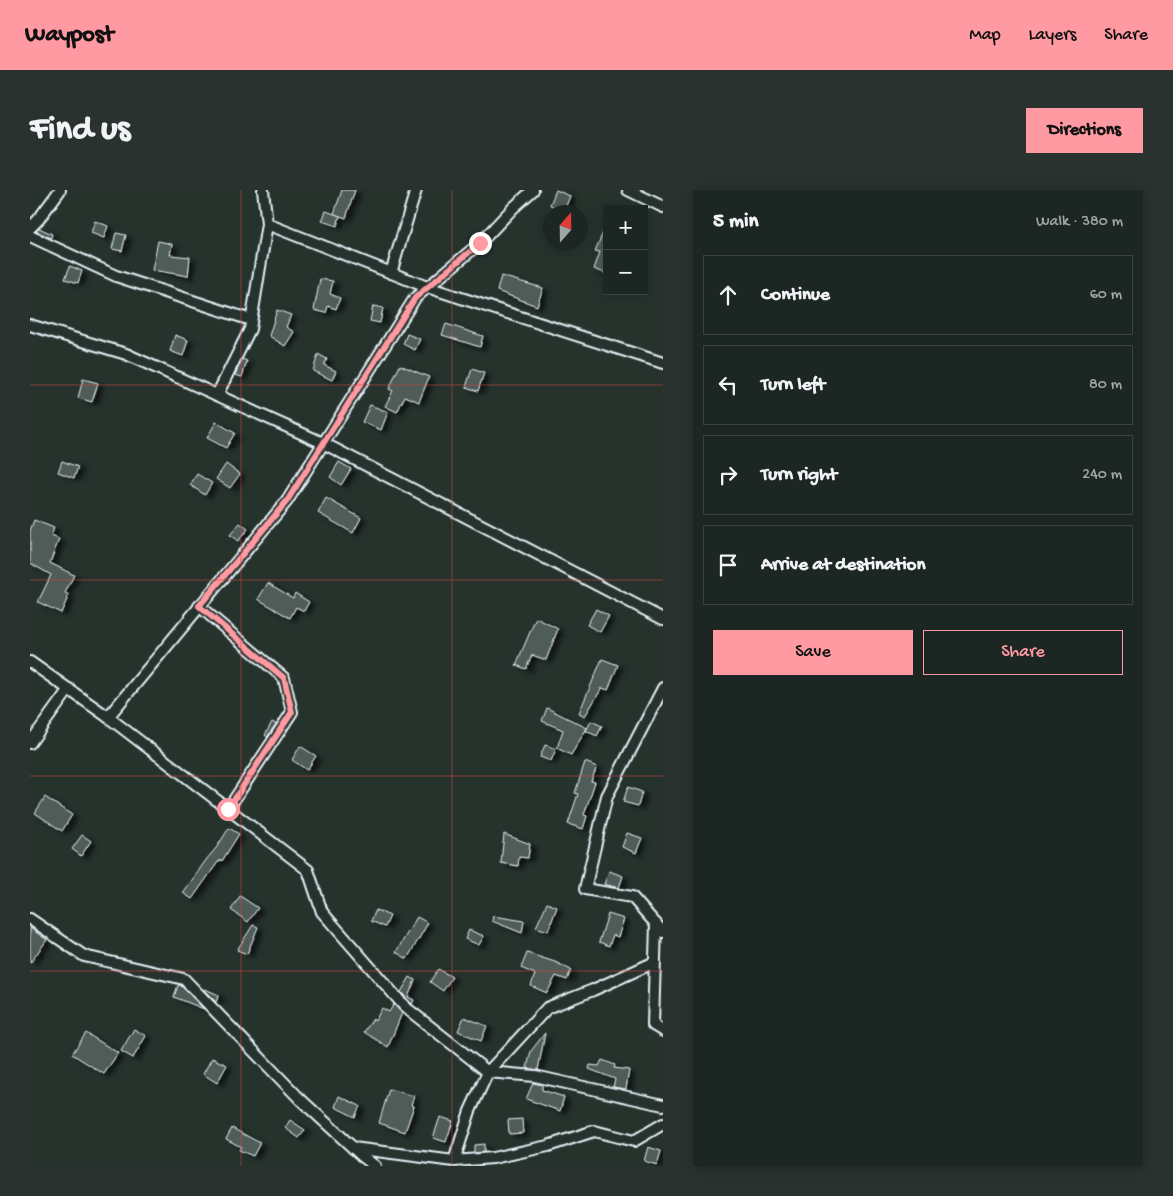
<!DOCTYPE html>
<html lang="en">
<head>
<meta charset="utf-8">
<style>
	:root { --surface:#1c2622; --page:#29322f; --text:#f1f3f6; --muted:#a0a5a5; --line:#3a4340; --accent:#ff9aa2 }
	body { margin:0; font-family:"Gochi Hand",sans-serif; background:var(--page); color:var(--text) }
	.controls { position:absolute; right:15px; top:15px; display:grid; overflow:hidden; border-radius:0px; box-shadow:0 2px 12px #0003 }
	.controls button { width:45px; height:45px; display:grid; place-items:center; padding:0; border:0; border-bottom:1px solid var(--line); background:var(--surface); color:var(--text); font:25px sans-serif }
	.compass { position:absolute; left:513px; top:15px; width:45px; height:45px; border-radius:50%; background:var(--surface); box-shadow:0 2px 12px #0003; rotate:20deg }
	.stop { position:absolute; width:15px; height:15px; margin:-11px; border:4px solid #ff9aa2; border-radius:50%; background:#fff }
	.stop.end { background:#ff9aa2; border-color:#fff; box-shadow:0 1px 5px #0008 }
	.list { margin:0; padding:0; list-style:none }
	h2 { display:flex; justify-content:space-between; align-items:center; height:65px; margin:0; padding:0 20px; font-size:21px }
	h2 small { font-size:16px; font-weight:400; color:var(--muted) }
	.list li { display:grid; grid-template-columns:32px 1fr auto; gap:15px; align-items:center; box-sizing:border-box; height:80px; margin:0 10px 10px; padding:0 10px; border:1px solid var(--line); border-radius:0px }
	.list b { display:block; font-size:19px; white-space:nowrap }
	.list em { font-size:16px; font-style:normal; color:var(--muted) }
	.actions { display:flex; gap:10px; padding:15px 20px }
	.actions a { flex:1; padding:11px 0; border:1px solid var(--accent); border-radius:0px; text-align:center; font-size:18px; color:var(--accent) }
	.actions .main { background:var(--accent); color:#111 }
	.icon { flex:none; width:28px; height:28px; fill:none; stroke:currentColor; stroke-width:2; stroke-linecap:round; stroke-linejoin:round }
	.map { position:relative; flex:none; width:633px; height:976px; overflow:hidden; border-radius:0px }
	header { display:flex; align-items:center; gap:30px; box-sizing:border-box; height:70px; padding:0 25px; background:var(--accent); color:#111 }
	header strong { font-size:24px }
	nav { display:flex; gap:28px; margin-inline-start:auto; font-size:18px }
	.intro { display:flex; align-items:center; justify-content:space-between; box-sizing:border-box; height:120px; padding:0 30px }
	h1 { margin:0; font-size:35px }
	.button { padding:12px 22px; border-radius:0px; background:var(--accent); color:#111; font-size:18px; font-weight:700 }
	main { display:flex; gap:30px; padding:0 30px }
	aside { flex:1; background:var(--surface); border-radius:0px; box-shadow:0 2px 12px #0003 }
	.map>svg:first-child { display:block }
	.building { fill:#505c59; stroke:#e8f1f8; filter:url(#shadow) }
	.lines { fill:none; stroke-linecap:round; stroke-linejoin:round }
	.minor-casing { stroke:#e8f1f8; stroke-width:14 }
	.minor { stroke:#26332d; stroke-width:10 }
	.route { stroke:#ff9aa2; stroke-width:6 }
	.grid { fill:none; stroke:#d94647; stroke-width:1; stroke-opacity:0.55 }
</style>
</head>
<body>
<header>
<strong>Waypost</strong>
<nav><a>Map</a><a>Layers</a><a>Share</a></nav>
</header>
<div class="intro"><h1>Find us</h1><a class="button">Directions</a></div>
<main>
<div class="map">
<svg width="633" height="976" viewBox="0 0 633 976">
	<defs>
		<filter id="shadow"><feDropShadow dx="5.5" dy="3" stdDeviation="2.5" flood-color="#0009"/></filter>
	</defs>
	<rect width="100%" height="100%" fill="#26332d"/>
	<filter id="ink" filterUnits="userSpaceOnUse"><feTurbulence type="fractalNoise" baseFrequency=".02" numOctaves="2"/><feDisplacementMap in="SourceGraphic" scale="10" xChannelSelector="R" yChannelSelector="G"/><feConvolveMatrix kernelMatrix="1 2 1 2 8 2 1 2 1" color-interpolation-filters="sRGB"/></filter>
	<g filter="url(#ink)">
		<g class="building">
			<path d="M312,0H325L316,28L304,24Z"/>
			<path d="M526,0L540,6L534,21L520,15Z"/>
			<path d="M296,21L310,26L307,36L292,31Z"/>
			<path d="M65,31L78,36L74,48L61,43Z"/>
			<path d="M577,33V84L564,79L570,62L565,61Z"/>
			<path d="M9,38L22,44L21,48L6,41Z"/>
			<path d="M86,43L96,45L92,61L82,59Z"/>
			<path d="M128,51L142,54L140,65L160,67L158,86L122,80Z"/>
			<path d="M40,76L52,81L48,93L35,89Z"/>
			<path d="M471,86L513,98L507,116L467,101Z"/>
			<path d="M290,89L303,91L300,104L310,108L306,119L298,116L296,123L284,120Z"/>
			<path d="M343,116L353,118L350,133L340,131Z"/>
			<path d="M247,120L261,125L256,137L264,142L255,156L239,146Z"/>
			<path d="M416,134L453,146L450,157L412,145Z"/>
			<path d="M377,144L390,149L385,160L373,154Z"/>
			<path d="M145,145L158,150L153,166L140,161Z"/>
			<path d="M288,164L297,169L294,175L306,181L302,190L283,181Z"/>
			<path d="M212,169L217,171L212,187L205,185Z"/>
			<path d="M370,175L399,187L389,212L375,206L367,222L355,216L363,201L359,199Z"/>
			<path d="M442,179L454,183L448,201L436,197Z"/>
			<path d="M53,189L68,193L62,212L48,208Z"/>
			<path d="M340,215L358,222L351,240L332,232Z"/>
			<path d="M186,232L205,243L196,258L177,248Z"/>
			<path d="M32,271L48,277L44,288L28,282Z"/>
			<path d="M309,272L321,279L311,295L300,287Z"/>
			<path d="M196,274L210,284L200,298L186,289Z"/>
			<path d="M167,284L182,293L175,305L160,295Z"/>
			<path d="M296,308L331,328L323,343L288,323Z"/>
			<path d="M4,330L24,338L21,346L29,349L20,373L44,385L35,403L39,405L31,423L8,412L21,385L0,373V341Z"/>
			<path d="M210,333L218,339L208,351L200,345Z"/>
			<path d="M238,393L263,408L265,403L279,412L274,421L266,417L260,428L228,409Z"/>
			<path d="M566,419L579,426L570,442L557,435Z"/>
			<path d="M506,428L528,439L516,470L502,465L496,479L486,475Z"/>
			<path d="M572,469L588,475L578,500L572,498L555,526L549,523Z"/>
			<path d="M517,518L557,538L541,565L527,558L533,540L512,531Z"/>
			<path d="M561,531L572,536L567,546L556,541Z"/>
			<path d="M242,532L246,534L237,547L235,545Z"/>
			<path d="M515,555L526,559L521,571L510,567Z"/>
			<path d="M270,556L286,566L277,580L262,570Z"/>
			<path d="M555,572L567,577L561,591L565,592L554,625L557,626L553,639L538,634L548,604L545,603Z"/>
			<path d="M598,597L612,602L608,616L593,612Z"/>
			<path d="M15,607L42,625L32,641L5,623Z"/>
			<path d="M199,638L209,644L192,671L191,670L188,672L162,709L153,703L176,670L187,657Z"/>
			<path d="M597,643L612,648L606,663L592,657Z"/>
			<path d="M474,644L500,654L498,668L489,667L488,676L471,673Z"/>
			<path d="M52,645L61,651L51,666L42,659Z"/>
			<path d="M579,681L593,686L589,698L574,694Z"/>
			<path d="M210,706L228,718L218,732L201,720Z"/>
			<path d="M517,713L527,717L518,741L506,737Z"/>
			<path d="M346,720L360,726L355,737L341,731Z"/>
			<path d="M578,724L594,729L588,747L583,745L579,756L569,752Z"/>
			<path d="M463,726L494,731L492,743L462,731Z"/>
			<path d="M387,727L398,733L377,769L366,762Z"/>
			<path d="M223,735L228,737L217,764L207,760Z"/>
			<path d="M0,738L17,750L0,773Z"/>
			<path d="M439,740L454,746L449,755L435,749Z"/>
			<path d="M497,763L525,772L541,780L537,790L526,786L517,803L501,796L505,784L491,778Z"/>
			<path d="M408,779L422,787L413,801L400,792Z"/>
			<path d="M380,787L385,790L378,807L384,810L382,814L371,802Z"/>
			<path d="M148,795H150L174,819L144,807Z"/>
			<path d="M175,799L189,805L186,812L174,800Z"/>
			<path d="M364,814L372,823L358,857L334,842L343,829L345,831L352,818L359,822Z"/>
			<path d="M434,827L457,836L451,851L428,841Z"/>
			<path d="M104,839L116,846L103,868L91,861Z"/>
			<path d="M56,843L88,863L74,884L42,864Z"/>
			<path d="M515,843L508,880L497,878L501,861Z"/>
			<path d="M182,868L197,875L187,893L173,884Z"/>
			<path d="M572,870L585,875L584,878L599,880L596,899L583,897L585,889L559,879L560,875L569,876Z"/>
			<path d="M503,893L512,895V900L534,907L530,921L496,909Z"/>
			<path d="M359,899L384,906L381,915L384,916L375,942L349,933Z"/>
			<path d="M309,906L330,916L325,927L305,917Z"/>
			<path d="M410,927L423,931L416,952L403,948Z"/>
			<path d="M492,929L493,943L479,944L478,930Z"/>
			<path d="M260,930L275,940L269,948L255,938Z"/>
			<path d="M202,938L230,953L223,966L209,960L211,957L196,949Z"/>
			<path d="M454,954V962L444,963V955Z"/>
			<path d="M618,957L631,961L627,975L614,971Z"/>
		</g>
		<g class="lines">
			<defs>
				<g id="minor">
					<path d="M233,0L237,34L397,97L633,173"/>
					<path d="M598,0L633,17"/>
					<path d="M0,38L8,30L30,0"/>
					<path d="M0,46L86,86L221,130"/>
					<path d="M361,83L386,0"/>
					<path d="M0,135L96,164L293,253L633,429"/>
					<path d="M187,205L220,139L237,34"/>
					<path d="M169,416L254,488L262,522L198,619"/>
					<path d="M0,472L78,527L278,680L292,722L375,817L458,882L505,886L633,915"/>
					<path d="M633,498L577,606L555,699L602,707L633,742"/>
					<path d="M78,527L257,311L385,108L450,53L483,18L503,0"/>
					<path d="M0,553L39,499"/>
					<path d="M0,729L54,766L154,789L270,909L332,966L345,976"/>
					<path d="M626,734L623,835L633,841"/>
					<path d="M323,958L424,971L463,968L518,956L564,941L604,951L633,934"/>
					<path d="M424,971L440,921L458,882L517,818L563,800L625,772"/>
				</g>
			</defs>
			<use href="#minor" class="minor-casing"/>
			<use href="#minor" class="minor"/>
		</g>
	</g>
	<g class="lines" filter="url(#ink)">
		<path class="route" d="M198,619L262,522L254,488L169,416L257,311L385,108L450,53"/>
	</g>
	<path class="grid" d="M211,0V976M422,0V976M0,195H633M0,390H633M0,586H633M0,781H633"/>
</svg>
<div class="controls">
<button>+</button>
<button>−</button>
</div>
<svg class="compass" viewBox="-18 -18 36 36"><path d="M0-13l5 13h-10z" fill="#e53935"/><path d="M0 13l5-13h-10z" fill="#a0a5a5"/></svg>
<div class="stop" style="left:198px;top:619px"></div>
<div class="stop end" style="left:450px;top:53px"></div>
</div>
<aside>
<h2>5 min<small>Walk · 380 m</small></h2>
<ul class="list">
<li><svg class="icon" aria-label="ahead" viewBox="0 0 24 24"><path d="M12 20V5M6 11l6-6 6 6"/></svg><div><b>Continue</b></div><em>60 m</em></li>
<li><svg class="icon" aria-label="left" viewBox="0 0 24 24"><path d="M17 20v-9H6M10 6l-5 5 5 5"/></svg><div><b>Turn left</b></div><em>80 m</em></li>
<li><svg class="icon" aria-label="right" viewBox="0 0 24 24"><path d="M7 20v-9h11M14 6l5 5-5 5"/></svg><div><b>Turn right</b></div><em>240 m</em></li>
<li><svg class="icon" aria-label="arrive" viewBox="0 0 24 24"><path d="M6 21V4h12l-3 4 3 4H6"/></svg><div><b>Arrive at destination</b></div></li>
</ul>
<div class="actions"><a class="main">Save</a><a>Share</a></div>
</aside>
</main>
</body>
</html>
